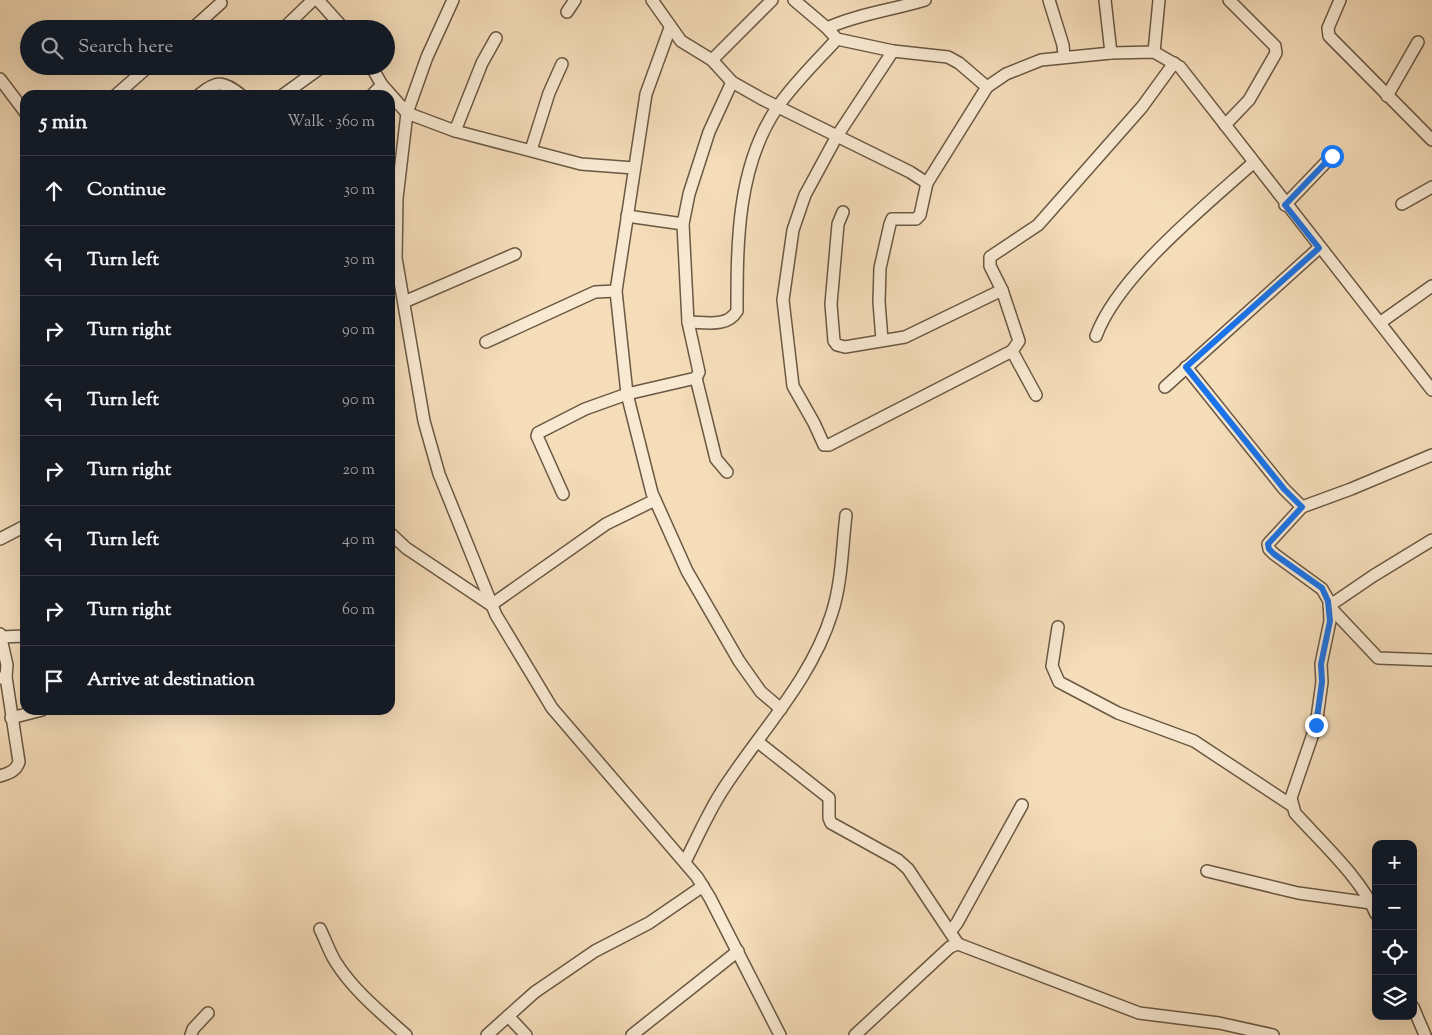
<!DOCTYPE html>
<html lang="en">
<head>
<meta charset="utf-8">
<style>
	:root { --surface:#171b24; --page:#20242c; --text:#f1f3f6; --muted:#9ea1a6; --line:#363941 }
	body { margin:0; font-family:"Sorts Mill Goudy",serif; background:var(--page); color:var(--text) }
	.controls { position:absolute; right:15px; bottom:15px; display:grid; overflow:hidden; border-radius:10px; box-shadow:0 5px 20px #0002 }
	.controls button { width:45px; height:45px; display:grid; place-items:center; padding:0; border:0; border-bottom:1px solid var(--line); background:var(--surface); color:var(--text); font:25px sans-serif }
	.stop { position:absolute; width:15px; height:15px; margin:-11px; border:4px solid #1a73e8; border-radius:50%; background:#fff }
	.stop.end { background:#1a73e8; border-color:#fff; box-shadow:0 1px 5px #0008 }
	.list { margin:0; padding:0; list-style:none }
	h2 { display:flex; justify-content:space-between; align-items:center; height:65px; margin:0; padding:0 20px; font-size:21px }
	h2 small { font-size:16px; font-weight:400; color:var(--muted) }
	.list li { display:grid; grid-template-columns:32px 1fr auto; gap:15px; align-items:center; box-sizing:border-box; height:70px; padding:0 20px; border-top:1px solid var(--line) }
	.list b { display:block; font-size:19px; white-space:nowrap }
	.list em { font-size:16px; font-style:normal; color:var(--muted) }
	.icon { flex:none; width:28px; height:28px; fill:none; stroke:currentColor; stroke-width:2; stroke-linecap:round; stroke-linejoin:round }
	.map { position:relative; flex:none; width:1432px; height:1035px; overflow:hidden }
	.search { position:absolute; background:var(--surface); box-shadow:0 5px 20px #0002; left:20px; top:20px; width:375px; height:55px; display:flex; align-items:center; gap:12px; box-sizing:border-box; padding:0 18px; border-radius:28px; color:var(--muted); font-size:19px }
	.panel { position:absolute; background:var(--surface); box-shadow:0 5px 20px #0002; left:20px; top:90px; width:375px; height:625px; border-radius:15px }
	.map>svg:first-child { display:block }
	.lines { fill:none; stroke-linecap:round; stroke-linejoin:round }
	.minor-casing { stroke:#6a5842; stroke-width:14 }
	.minor { stroke:#f8e9d2; stroke-width:11 }
	.route { stroke:#1a73e8; stroke-width:6 }
</style>
</head>
<body>
<div class="map">
<svg width="1432" height="1035" viewBox="0 0 1432 1035">
	<rect width="100%" height="100%" fill="#f5ddba"/>
	<filter id="stains"><feTurbulence type="fractalNoise" baseFrequency=".004" numOctaves="4"/><feColorMatrix values="0 0 0 0 .2 0 0 0 0 .09 0 0 0 0 .02 0 0 0 .5 -.17"/></filter>
	<radialGradient id="worn" r=".72"><stop offset=".6" stop-color="#630" stop-opacity="0"/><stop offset="1" stop-color="#630" stop-opacity=".3"/></radialGradient>
	<g class="lines">
		<defs>
			<g id="minor">
				<path d="M318,0L344,29"/>
				<path d="M453,0L427,57L407,113L397,198L396,258L424,421L439,474L496,615L552,708L697,877L710,898L780,1035"/>
				<path d="M652,0L681,41L712,60L732,82L762,99L910,172L927,183L987,87L1006,74L1041,60L1111,53L1154,52L1180,67L1432,390"/>
				<path d="M794,0L827,28L837,39L893,51L948,57L959,63L987,87"/>
				<path d="M1049,0L1063,45L1064,56"/>
				<path d="M1105,0L1111,53"/>
				<path d="M1340,0L1328,28L1329,36L1432,140"/>
				<path d="M567,12L575,0"/>
				<path d="M670,28L646,94L616,291L627,394L652,493L687,571L739,661L761,692L781,709"/>
				<path d="M827,28C858,14 892,10 925,0"/>
				<path d="M192,29L221,3"/>
				<path d="M283,29L313,0"/>
				<path d="M893,51L837,136L805,195L793,230L783,300L793,386L814,423L824,445H829L1012,351L1019,341L1002,290L990,266V257L1038,225L1142,107L1174,63"/>
				<path d="M1154,52L1159,0"/>
				<path d="M712,60L772,0"/>
				<path d="M371,66L382,85L407,113L455,131L581,164L634,168"/>
				<path d="M0,79L25,112"/>
				<path d="M116,95L149,66"/>
				<path d="M199,95C217,80 223,81 241,95"/>
				<path d="M283,95L323,66"/>
				<path d="M372,95L382,85"/>
				<path d="M1387,96L1418,42"/>
				<path d="M1225,125L1249,100L1276,53L1275,46L1229,0"/>
				<path d="M455,131L482,63L496,38"/>
				<path d="M531,150L549,93L562,64"/>
				<path d="M1402,204L1432,187"/>
				<path d="M1285,205L1332,156"/>
				<path d="M843,212L838,224L831,304L834,341L837,345L845,347L905,337L1002,290"/>
				<path d="M627,216L683,224"/>
				<path d="M404,302L515,254"/>
				<path d="M688,322L683,224L689,194L709,132L732,82"/>
				<path d="M1381,322L1432,286"/>
				<path d="M1096,336C1118,276 1205,206 1253,163"/>
				<path d="M882,340L879,302L880,268L890,224L892,219H916L920,215L927,183"/>
				<path d="M486,342L595,292L616,291"/>
				<path d="M1012,351L1036,395"/>
				<path d="M1186,367L1284,489L1302,507"/>
				<path d="M696,378L716,459L727,472"/>
				<path d="M1165,387L1319,248"/>
				<path d="M563,494L537,436L538,433L585,409L627,394L696,378L699,372L688,322C705,322 727,328 737,311C737,242 737,164 779,105C796,81 817,61 837,39"/>
				<path d="M390,533L406,548L491,605L606,524L655,500"/>
				<path d="M0,539L25,526"/>
				<path d="M1432,540L1373,576L1329,606L1378,658L1432,660"/>
				<path d="M1058,627L1052,666L1059,682L1118,713L1194,741L1291,805"/>
				<path d="M0,634L7,665L6,677L0,678"/>
				<path d="M1,637L25,636"/>
				<path d="M11,718L42,710"/>
				<path d="M758,742L829,798V818L831,823L898,860L908,869L958,944"/>
				<path d="M0,776C9,773 16,771 19,762L6,677"/>
				<path d="M685,862C697,838 708,813 722,791C759,733 811,681 832,613C842,582 842,548 846,515"/>
				<path d="M1207,871L1298,893L1371,903"/>
				<path d="M1376,914C1361,878 1321,842 1295,813L1291,798L1316,725L1322,682L1321,664L1330,621L1329,601L1322,589L1274,554L1269,549L1268,544L1302,507L1351,489L1432,455"/>
				<path d="M320,929C325,939 329,951 335,961C353,990 380,1012 406,1035"/>
				<path d="M950,932L957,923L1022,805"/>
				<path d="M1413,1007L1425,1035"/>
				<path d="M508,1016L526,1035"/>
				<path d="M191,1035L193,1029L208,1013"/>
				<path d="M487,1035L535,992L557,977L595,951L649,923L703,886"/>
				<path d="M632,1035L738,951"/>
				<path d="M855,1035L950,947L958,944L1139,1013L1219,1023L1273,1035"/>
			</g>
		</defs>
		<use href="#minor" class="minor-casing"/>
		<use href="#minor" class="minor"/>
	</g>
	<g class="lines">
		<path class="route" d="M1316,725L1322,682L1321,664L1330,621L1328,601L1322,588L1274,554L1269,549L1268,544L1302,507L1284,489L1186,367L1319,248L1285,205L1332,156"/>
	</g>
	<rect width="100%" height="100%" filter="url(#stains)"/>
	<rect width="100%" height="100%" fill="url(#worn)"/>
</svg>
<div class="controls">
<button>+</button>
<button>−</button>
<button><svg class="icon" aria-label="locate" viewBox="0 0 24 24"><circle cx="12" cy="12" r="6"/><path d="M12 2v4M12 18v4M2 12h4M18 12h4"/></svg></button>
<button><svg class="icon" aria-label="layers" viewBox="0 0 24 24"><path d="M12 4l9 5-9 5-9-5zM3 14l9 5 9-5"/></svg></button>
</div>
<div class="stop" style="left:1332px;top:156px"></div>
<div class="stop end" style="left:1316px;top:725px"></div>
<div class="search"><svg class="icon" aria-label="search" viewBox="0 0 24 24"><circle cx="10" cy="10" r="6"/><path d="M15 15l6 6"/></svg>Search here</div>
<section class="panel">
<h2>5 min<small>Walk · 360 m</small></h2>
<ul class="list">
<li><svg class="icon" aria-label="ahead" viewBox="0 0 24 24"><path d="M12 20V5M6 11l6-6 6 6"/></svg><div><b>Continue</b></div><em>30 m</em></li>
<li><svg class="icon" aria-label="left" viewBox="0 0 24 24"><path d="M17 20v-9H6M10 6l-5 5 5 5"/></svg><div><b>Turn left</b></div><em>30 m</em></li>
<li><svg class="icon" aria-label="right" viewBox="0 0 24 24"><path d="M7 20v-9h11M14 6l5 5-5 5"/></svg><div><b>Turn right</b></div><em>90 m</em></li>
<li><svg class="icon" aria-label="left" viewBox="0 0 24 24"><path d="M17 20v-9H6M10 6l-5 5 5 5"/></svg><div><b>Turn left</b></div><em>90 m</em></li>
<li><svg class="icon" aria-label="right" viewBox="0 0 24 24"><path d="M7 20v-9h11M14 6l5 5-5 5"/></svg><div><b>Turn right</b></div><em>20 m</em></li>
<li><svg class="icon" aria-label="left" viewBox="0 0 24 24"><path d="M17 20v-9H6M10 6l-5 5 5 5"/></svg><div><b>Turn left</b></div><em>40 m</em></li>
<li><svg class="icon" aria-label="right" viewBox="0 0 24 24"><path d="M7 20v-9h11M14 6l5 5-5 5"/></svg><div><b>Turn right</b></div><em>60 m</em></li>
<li><svg class="icon" aria-label="arrive" viewBox="0 0 24 24"><path d="M6 21V4h12l-3 4 3 4H6"/></svg><div><b>Arrive at destination</b></div></li>
</ul>
</section>
</div>
</body>
</html>
